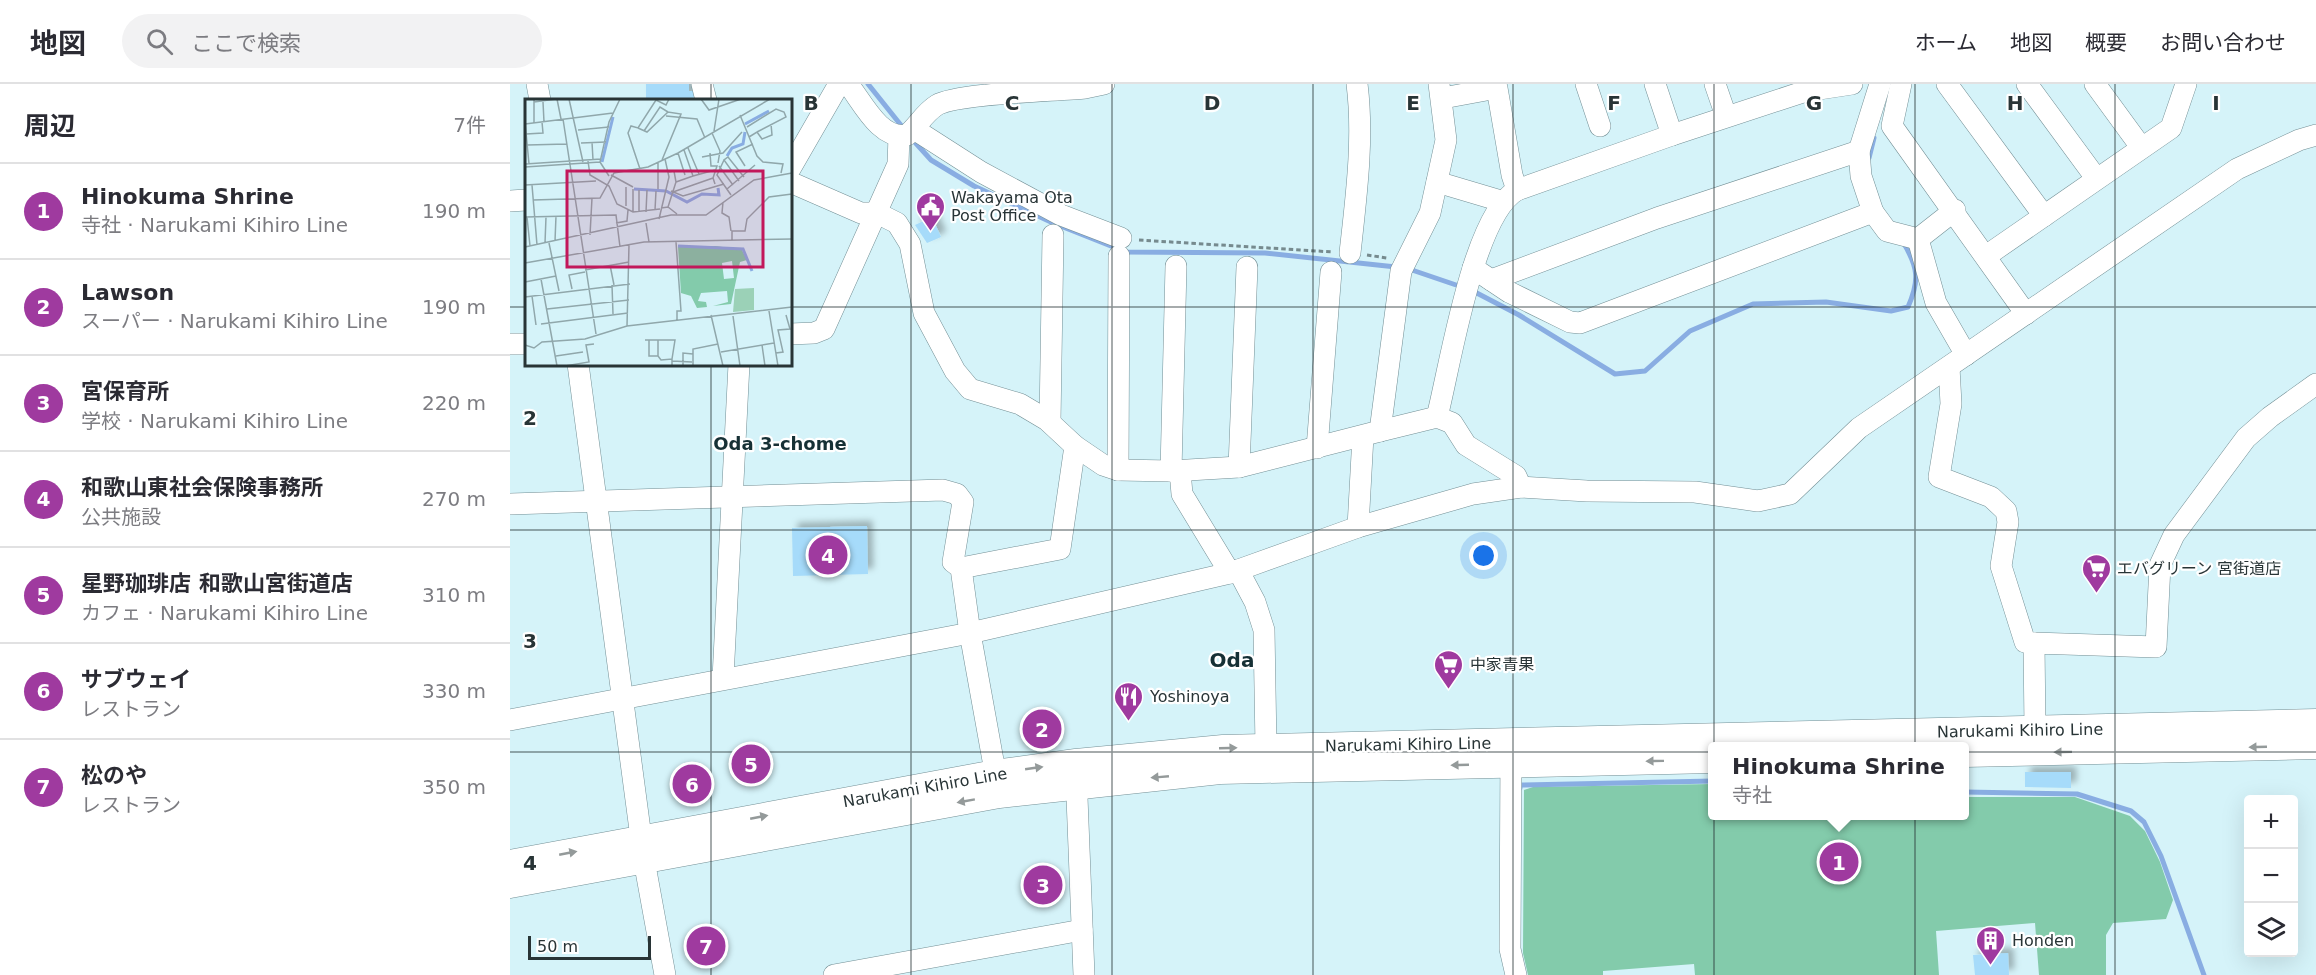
<!DOCTYPE html>
<html lang="ja">
<head>
<meta charset="utf-8">
<style>
	:root { --surface:#fff; --page:#f2f2f3; --text:#2b2b33; --muted:#7c7c81; --line:#e1e1e2; --accent:#9f3a9f }
	body { margin:0; font-family:"DejaVu Sans","Noto Sans JP",sans-serif; background:var(--page); color:var(--text) }
	.controls { position:absolute; right:18px; bottom:18px; display:grid; overflow:hidden; border-radius:6px; box-shadow:0 6px 24px #0002 }
	.controls button { width:54px; height:54px; display:grid; place-items:center; padding:0; border:0; border-bottom:2px solid var(--line); background:var(--surface); color:var(--text); font:30px sans-serif }
	.scale { position:absolute; left:18px; bottom:15px; width:123px; box-sizing:border-box; padding-left:6px; border:3px solid #283436; border-top:0; font-size:16px; line-height:21px; white-space:nowrap; color:#283436; -webkit-text-stroke:4px #fff; paint-order:stroke }
	.you { position:absolute; left:974px; top:472px; width:21px; height:21px; margin:-15px; border:4px solid #fff; border-radius:50%; background:#1a73e8; box-shadow:0 0 0 9px #1a73e833 }
	.badge { display:grid; place-items:center; width:39px; height:39px; border-radius:50%; background:var(--accent); color:#fff; font-size:20px; font-weight:700 }
	.pin { position:absolute; translate:-50% -50%; border:3px solid #fff; box-shadow:0 2px 6px #0006 }
	.popup { position:absolute; left:1198px; top:658px; width:261px; height:78px; box-sizing:border-box; display:grid; place-content:center; border-radius:6px; background:var(--surface); filter:drop-shadow(0 2px 4px #0005); font-size:20px; white-space:nowrap; color:var(--muted) }
	.popup b { font-size:22px; color:var(--text) }
	.popup::after { content:''; position:absolute; left:50%; top:100%; margin-left:-12px; border:12px solid transparent; border-top-color:var(--surface) }
	.list { margin:0; padding:0; list-style:none }
	h2 { display:flex; justify-content:space-between; align-items:center; height:78px; margin:0; padding:0 24px; font-size:26px }
	h2 small { font-size:20px; font-weight:400; color:var(--muted) }
	.list li { display:grid; grid-template-columns:39px 1fr auto; gap:18px; align-items:center; box-sizing:border-box; height:96px; padding:0 24px; border-top:2px solid var(--line) }
	.list b { display:block; font-size:22px; white-space:nowrap }
	.list p { margin:0; font-size:20px; white-space:nowrap; color:var(--muted) }
	.list em { font-size:20px; font-style:normal; color:var(--muted) }
	.icon { flex:none; width:33px; height:33px; fill:none; stroke:currentColor; stroke-width:2; stroke-linecap:round; stroke-linejoin:round }
	.map { position:relative; flex:none; width:1806px; height:891px; overflow:hidden }
	header { display:flex; align-items:center; gap:36px; box-sizing:border-box; height:84px; padding:0 30px; background:var(--surface); border-bottom:2px solid var(--line) }
	header strong { font-size:28px }
	nav { display:flex; gap:33px; margin-inline-start:auto; font-size:21px }
	.search { width:420px; height:54px; background:var(--page); display:flex; align-items:center; gap:15px; box-sizing:border-box; padding:0 21px; border-radius:33px; color:var(--muted); font-size:22px }
	main { display:flex }
	aside { flex:1; background:var(--surface) }
	.map>svg:first-child { display:block }
	.forest { fill:#83cbab }
	.lines { fill:none; stroke-linecap:round; stroke-linejoin:round }
	.stream { stroke:#89ade2; stroke-width:5 }
	.building { fill:#a6dbfa; filter:url(#shadow) }
	.minor-casing { stroke:#738f95; stroke-width:22 }
	.major-casing { stroke:#738f95; stroke-width:27 }
	.path { stroke:#768a8e; stroke-width:3; stroke-dasharray:4.5 3; stroke-linecap:butt }
	.minor { stroke:#fff; stroke-width:21 }
	.major { stroke:#fff; stroke-width:26 }
	.oneway { fill:#949a9a }
	.grid { fill:none; stroke:#283436; stroke-width:1.5; stroke-opacity:0.55 }
	.labels { text-anchor:middle; stroke-width:4.5; stroke-linejoin:round; paint-order:stroke }
	.poi-label { font-size:16px; fill:#283436; stroke:#fff; text-anchor:start }
	.street-label { font-size:16px; fill:#283436; stroke:#fff }
	.neighbourhood-label { font-size:18px; font-weight:bold; fill:#163035; stroke:#fff }
	.quarter-label { font-size:20px; font-weight:bold; fill:#163035; stroke:#fff }
	.inset-river { fill:none; stroke:#89ade2; stroke-width:3 }
	.inset-road { fill:none; stroke:#90a7ab; stroke-width:1.5 }
	.view { fill:#c2185b; fill-opacity:0.15; stroke:#c2185b; stroke-width:3 }
	.inset-edge { fill:none; stroke:#283436; stroke-width:3 }
	.grid-label { font-size:20px; text-anchor:middle; font-weight:bold; fill:#283436; stroke:#fff; stroke-width:4.5; stroke-linejoin:round; paint-order:stroke }
</style>
</head>
<body>
<header>
<strong>地図</strong>
<div class="search"><svg class="icon" aria-label="search" viewBox="0 0 24 24"><circle cx="10" cy="10" r="6"/><path d="M15 15l6 6"/></svg>ここで検索</div>
<nav><a>ホーム</a><a>地図</a><a>概要</a><a>お問い合わせ</a></nav>
</header>
<main>
<aside>
<h2>周辺<small>7件</small></h2>
<ul class="list">
<li><span class="badge">1</span><div><b>Hinokuma Shrine</b><p>寺社 · Narukami Kihiro Line</p></div><em>190 m</em></li>
<li><span class="badge">2</span><div><b>Lawson</b><p>スーパー · Narukami Kihiro Line</p></div><em>190 m</em></li>
<li><span class="badge">3</span><div><b>宮保育所</b><p>学校 · Narukami Kihiro Line</p></div><em>220 m</em></li>
<li><span class="badge">4</span><div><b>和歌山東社会保険事務所</b><p>公共施設</p></div><em>270 m</em></li>
<li><span class="badge">5</span><div><b>星野珈琲店 和歌山宮街道店</b><p>カフェ · Narukami Kihiro Line</p></div><em>310 m</em></li>
<li><span class="badge">6</span><div><b>サブウェイ</b><p>レストラン</p></div><em>330 m</em></li>
<li><span class="badge">7</span><div><b>松のや</b><p>レストラン</p></div><em>350 m</em></li>
</ul>
</aside>
<div class="map">
<svg width="1806" height="891" viewBox="0 0 1806 891">
	<defs>
		<filter id="shadow"><feDropShadow dx="5.5" dy="-5.5" stdDeviation="3" flood-color="#0004"/></filter>
	</defs>
	<rect width="100%" height="100%" fill="#d5f3f9"/>
	<path class="forest" d="M1203,700V732H1455V713H1565L1620,732L1635,747L1650,778L1663,816L1656,835L1603,839L1596,851V891H1529L1525,839L1426,847L1429,891H1185L1184,880L1093,887V891H1018L1013,869L1014,706L1023,703Z"/>
	<g class="lines">
		<g class="stream">
			<path d="M358,0L394,45"/>
			<path d="M402,55L421,76L464,102L543,139L616,168L755,169L886,183"/>
			<path d="M1359,74L1364,54"/>
			<path d="M899,185L952,203"/>
			<path d="M961,206L1009,231L1105,290L1135,287L1180,247L1243,220L1316,218L1381,227L1398,223C1410,196 1408,183 1393,158"/>
			<path d="M1010,704V701L1203,697"/>
			<path d="M1455,708L1567,710L1621,727L1634,738L1651,772L1694,891"/>
		</g>
	</g>
	<g class="building">
		<path d="M136,0H179V7H183L184,16H136Z"/>
		<path d="M422,133L431,153L417,159L405,141Z"/>
		<path d="M357,442L358,490L283,492L282,444Z"/>
		<path d="M1515,688H1561V704L1515,703Z"/>
		<path d="M1498,869L1499,891H1465L1463,871Z"/>
	</g>
	<g class="lines">
		<defs>
			<g id="minor">
				<path d="M27,0L30,16"/>
				<path d="M192,0L196,16"/>
				<path d="M338,0C353,19 370,56 397,51C408,42 414,29 427,21C447,9 546,7 575,4L594,0"/>
				<path d="M1076,0L1090,42"/>
				<path d="M1205,0L1216,32"/>
				<path d="M1391,0L1382,42L1516,230"/>
				<path d="M1437,0L1534,132"/>
				<path d="M1517,0L1586,94"/>
				<path d="M1585,0L1631,63"/>
				<path d="M404,45L471,88L551,131L611,154"/>
				<path d="M1162,51L1296,7L1342,0"/>
				<path d="M1349,67L1370,0"/>
				<path d="M280,85L329,0"/>
				<path d="M280,98L351,129H367L387,139L400,160L414,229L445,287L460,305L510,320L537,336L565,362L593,381L608,386L661,387L729,383L870,347L891,187L920,129L936,56L929,0"/>
				<path d="M927,98L991,117"/>
				<path d="M1007,106L1162,51L1145,0"/>
				<path d="M0,117L16,116"/>
				<path d="M1408,155L1426,219L1456,271"/>
				<path d="M840,169C846,114 854,55 847,0"/>
				<path d="M1476,172L1661,44L1676,0"/>
				<path d="M963,184L999,208L1060,238L1070,239L1363,128L1377,147L1408,155L1445,126"/>
				<path d="M981,196L1147,134L1349,67L1351,92L1363,128"/>
				<path d="M280,250L304,249L314,245L388,80L389,52"/>
				<path d="M0,260H16"/>
				<path d="M68,280L134,776L155,891"/>
				<path d="M1439,283L1441,320L1429,393L1481,413L1496,427L1498,438L1491,482L1515,558L1524,559"/>
				<path d="M927,333C940,283 963,131 1007,106L1002,91L987,4L933,14"/>
				<path d="M540,338L543,151"/>
				<path d="M870,347L927,333L942,339L956,361L1006,392L1011,403"/>
				<path d="M807,364L821,188"/>
				<path d="M729,383L737,183"/>
				<path d="M608,386L609,172"/>
				<path d="M661,387L666,182"/>
				<path d="M670,387L672,410L720,489"/>
				<path d="M0,420L433,406L447,410L453,418L443,478L451,484L460,549L488,704"/>
				<path d="M848,443L853,352"/>
				<path d="M451,484L550,465L565,362"/>
				<path d="M728,486L745,518L754,546L756,663"/>
				<path d="M213,594L229,280"/>
				<path d="M0,636L460,549L720,489L848,443L963,410L1011,403L1077,407L1185,408L1248,417L1280,410L1349,344L1727,85L1789,56L1806,51"/>
				<path d="M1525,645L1524,559L1646,563L1650,481L1664,451L1736,354L1760,333L1806,300"/>
				<path d="M1001,664L1000,865L1006,891"/>
				<path d="M566,688L574,891"/>
				<path d="M324,891L572,846"/>
			</g>
			<g id="major">
				<path d="M1455,670L1806,662"/>
				<path d="M0,779L485,689L566,678L713,664L1806,638"/>
				<path d="M0,801L489,711L710,687L1203,676"/>
			</g>
		</defs>
		<use href="#minor" class="minor-casing"/>
		<use href="#major" class="major-casing"/>
		<g class="path">
			<path d="M629,156L823,168"/>
			<path d="M857,171L877,174"/>
		</g>
		<use href="#minor" class="minor"/>
		<use href="#major" class="major"/>
	</g>
	<defs><path id="oneway-solid" d="M-6-.8H1V-3.2L6.5 0L1 3.2V.8H-6Z" transform="scale(1.5)"/></defs>
	<g class="oneway">
		<use href="#oneway-solid" transform="translate(1748 663) rotate(178)"/>
		<use href="#oneway-solid" transform="translate(718 664) rotate(-2)"/>
		<use href="#oneway-solid" transform="translate(1553 668) rotate(179)"/>
		<use href="#oneway-solid" transform="translate(1145 677) rotate(179)"/>
		<use href="#oneway-solid" transform="translate(950 681) rotate(178)"/>
		<use href="#oneway-solid" transform="translate(524 684) rotate(-8)"/>
		<use href="#oneway-solid" transform="translate(650 693) rotate(175)"/>
		<use href="#oneway-solid" transform="translate(456 717) rotate(170)"/>
		<use href="#oneway-solid" transform="translate(249 733) rotate(-11)"/>
		<use href="#oneway-solid" transform="translate(58 769) rotate(-11)"/>
	</g>
	<path class="grid" d="M201,0V16M401,0V891M602,0V891M803,0V891M1003,0V891M1204,0V891M1405,0V891M1605,0V891M0,223H16M280,223H1806M201,280V891M0,446H1806M0,668H1806"/>
	<defs>
		<symbol id="civic-pin" viewBox="-11 -11 22 30"><path d="M0 17L-7.5 6A9.5 9.5 0 1 1 7.5 6Z" fill="#9f3a9f" stroke="#fff"/><path d="M-.6-6.5H3V-4.5H.6V-3L4-1V1h2V6H-6V1h2V-1L-.6-3ZM-1.2 2.5V6h2.4V2.5Z" fill="#fff"/></symbol>
		<symbol id="supermarket-pin" viewBox="-11 -11 22 30"><path d="M0 17L-7.5 6A9.5 9.5 0 1 1 7.5 6Z" fill="#9f3a9f" stroke="#fff"/><path d="M-6-5.5h2.5l.6 2H6L4.5 2H-2.5L-4.4-4H-6ZM-1.5 3.2a1.3 1.3 0 1 0 .1 0ZM3 3.2a1.3 1.3 0 1 0 .1 0Z" fill="#fff"/></symbol>
		<symbol id="restaurant-pin" viewBox="-11 -11 22 30"><path d="M0 17L-7.5 6A9.5 9.5 0 1 1 7.5 6Z" fill="#9f3a9f" stroke="#fff"/><path d="M-5-6h1v4h1v-4h1v4h1v-4h1v5L-1.5 .5V6h-2V.5L-5-1ZM5-6V6H3V1.5H1.5Q1.5-4 5-6Z" fill="#fff"/></symbol>
		<symbol id="building-pin" viewBox="-11 -11 22 30"><path d="M0 17L-7.5 6A9.5 9.5 0 1 1 7.5 6Z" fill="#9f3a9f" stroke="#fff"/><path d="M-4-6H4V6H1V3H-1V6H-4ZM-2.5-4.3h1.7v1.8h-1.7ZM.8-4.3h1.7v1.8H.8ZM-2.5-1h1.7V.8h-1.7ZM.8-1h1.7V.8H.8Z" fill="#fff"/></symbol>
	</defs>
	<g fill-rule="evenodd">
		<use href="#civic-pin" x="404" y="106" width="33" height="45"/>
		<use href="#supermarket-pin" x="1570" y="468" width="33" height="45"/>
		<use href="#supermarket-pin" x="922" y="564" width="33" height="45"/>
		<use href="#restaurant-pin" x="602" y="596" width="33" height="45"/>
		<use href="#building-pin" x="1464" y="840" width="33" height="45"/>
	</g>
	<g class="labels">
		<g class="poi-label">
			<text x="441" y="119">Wakayama Ota<tspan x="441" dy="18">Post Office</tspan></text>
			<text x="1607" y="490">エバグリーン 宮街道店</text>
			<text x="960" y="586">中家青果</text>
			<text x="640" y="618">Yoshinoya</text>
			<text x="1502" y="862">Honden</text>
		</g>
		<g class="street-label">
			<text transform="translate(1510 646) rotate(-1)" y="6">Narukami Kihiro Line</text>
			<text transform="translate(898 660) rotate(-1)" y="6">Narukami Kihiro Line</text>
			<text transform="translate(415 703) rotate(-10)" y="6">Narukami Kihiro Line</text>
		</g>
		<g class="neighbourhood-label">
			<text x="270" y="366">Oda 3-chome</text>
		</g>
		<g class="quarter-label">
			<text x="722" y="583">Oda</text>
		</g>
	</g>
	<g transform="translate(15 15)">
		<rect width="267" height="267" fill="#d5f3f9"/>
		<path d="M229,189V211L208,213L210,190Z" fill="#9bd1b7"/>
		<path d="M191,147L217,151L222,161L215,163L206,205L188,207L203,203L202,192L176,194L173,202L181,203L182,208L172,209L166,197L156,194L153,148ZM207,162L209,179L199,180L197,164Z" fill="#83cbab" fill-rule="evenodd"/>
		<path class="inset-river" d="M220,25L244,12M202,57L207,49L218,45L220,33M77,63L88,18M109,90L141,92L162,103L177,95L194,96L193,89M153,147L218,150L227,172"/>
		<path class="inset-road" d="M9,0V24M32,0L36,20M44,0L58,63M176,0L184,11L216,0M9,3L31,0M18,3L19,23M215,16L232,57L238,63L258,65L256,74M141,17L172,20L180,39M38,20L71,235M0,23L4,65M0,25L88,14M222,28L251,10L259,13L261,18L232,33M113,29L122,33L143,13L156,15L137,61M53,31L84,28M119,32L135,8L143,13M189,32L194,0M187,34L195,52L193,64M1,35L18,34L17,23M224,38L232,33L237,40L247,36L246,25M67,43L68,61M56,44L81,43M2,46L42,45M163,49L174,75M153,54L160,76M185,54L186,67H192L188,79M177,58L198,54L217,33M199,61L192,76L206,96M63,62L65,76L84,87L92,105L108,113L135,110M133,63V90M0,65L76,60M194,67L208,86M220,67L211,53L228,45M0,68L75,63M115,70L103,34L106,27L113,29L131,1L141,6L144,0M86,76L108,88M84,77L75,63L84,23L95,0M168,77L190,71M214,82L199,61L203,58L219,78M151,83L168,77L159,51M0,86L71,82M7,86L12,146M202,90L230,66M146,92L158,97L199,85M148,93L188,79L190,85M8,101L75,99L89,74L123,68L153,54L245,0M198,103L197,114L204,118L206,132M101,107V88M143,108L151,83L149,72L143,73M136,109L143,108L152,115M130,111L131,92M108,113V90M114,113V91M121,113L122,91M0,118L91,116L95,148M2,118L5,147M134,120L144,78L140,60M91,124L102,122L103,111M121,124L124,143M65,136L67,99M207,141V132H220L222,120L244,98L267,95M30,142L31,117M151,143L156,212H152V222M20,144L21,118M24,144L34,192M0,148L146,116H181L229,81L267,74M0,164L119,143L267,140M85,166L89,186M60,171L104,163M16,180L32,267M0,183L31,177M87,186L88,215M47,190L44,176L60,173M7,197L11,226M0,198L105,185M22,210L104,201M244,212L253,267M186,216L198,267M208,217L215,267M16,225L103,214M102,227L104,146M120,241H150L147,260M124,241V257H133M133,241V257L136,261L147,260V267M0,246L9,249L17,243L60,240L102,227L267,208M237,246L240,267M196,253L249,244M251,254L258,253L253,231L265,230L261,216M31,257L58,253M147,262L167,263M40,267L64,263L61,246L69,245M158,267V254L168,255M168,267V250L193,245"/>
		<path class="view" d="M42,72H238V168H42Z"/>
		<rect width="267" height="267" class="inset-edge"/>
	</g>
	<g class="grid-label">
		<text x="301" y="26">B</text>
		<text x="502" y="26">C</text>
		<text x="702" y="26">D</text>
		<text x="903" y="26">E</text>
		<text x="1104" y="26">F</text>
		<text x="1304" y="26">G</text>
		<text x="1505" y="26">H</text>
		<text x="1706" y="26">I</text>
		<text x="20" y="341">2</text>
		<text x="20" y="564">3</text>
		<text x="20" y="786">4</text>
	</g>
</svg>
<div class="controls">
<button>+</button>
<button>−</button>
<button><svg class="icon" aria-label="layers" viewBox="0 0 24 24"><path d="M12 4l9 5-9 5-9-5zM3 14l9 5 9-5"/></svg></button>
</div>
<div class="scale">50 m</div>
<div class="you"></div>
<div class="pin badge" style="left:1329px;top:778px">1</div>
<div class="popup"><b>Hinokuma Shrine</b>寺社</div>
<div class="pin badge" style="left:532px;top:645px">2</div>
<div class="pin badge" style="left:533px;top:801px">3</div>
<div class="pin badge" style="left:318px;top:471px">4</div>
<div class="pin badge" style="left:241px;top:680px">5</div>
<div class="pin badge" style="left:182px;top:700px">6</div>
<div class="pin badge" style="left:196px;top:862px">7</div>
</div>
</main>
</body>
</html>
